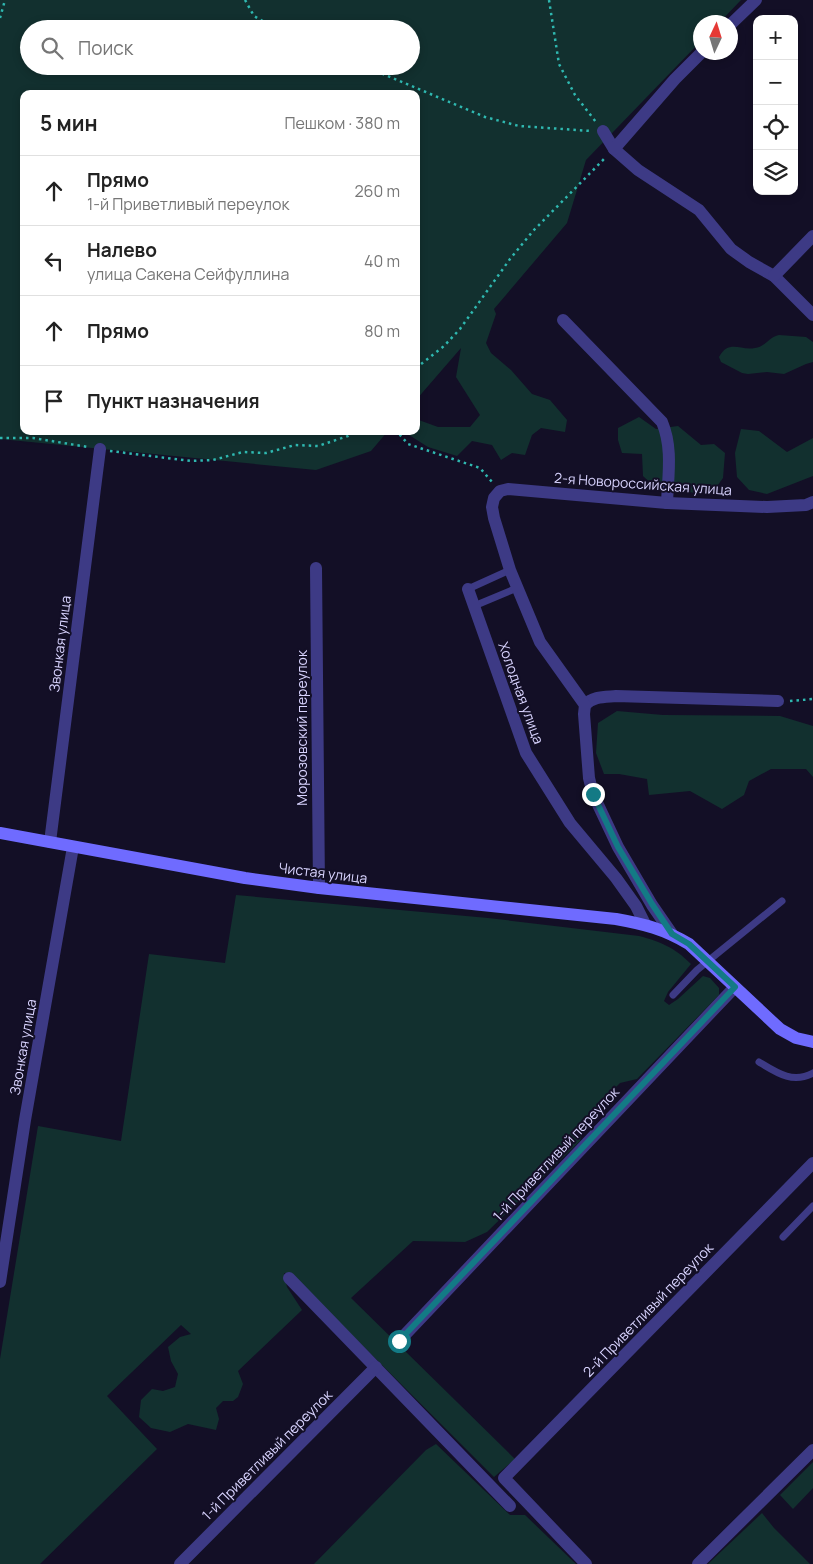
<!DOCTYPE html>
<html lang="ru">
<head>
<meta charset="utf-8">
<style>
	:root { --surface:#fff; --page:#f2f2f2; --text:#222; --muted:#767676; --line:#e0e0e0 }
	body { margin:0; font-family:Manrope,sans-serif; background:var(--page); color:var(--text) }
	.controls { position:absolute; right:15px; top:15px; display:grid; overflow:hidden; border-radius:10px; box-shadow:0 2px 8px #0003 }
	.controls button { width:45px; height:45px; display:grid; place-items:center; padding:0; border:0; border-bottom:1px solid var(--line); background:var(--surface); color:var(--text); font:25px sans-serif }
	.compass { position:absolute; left:693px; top:15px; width:45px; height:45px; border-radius:50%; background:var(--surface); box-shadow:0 2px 8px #0003; rotate:4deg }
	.stop { position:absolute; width:15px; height:15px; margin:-11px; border:4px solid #137a85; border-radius:50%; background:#fff }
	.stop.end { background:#137a85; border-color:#fff; box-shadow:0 1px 5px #0008 }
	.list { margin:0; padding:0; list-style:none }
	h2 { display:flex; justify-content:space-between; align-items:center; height:65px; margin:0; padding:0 20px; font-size:21px }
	h2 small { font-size:16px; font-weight:400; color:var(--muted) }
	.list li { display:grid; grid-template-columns:32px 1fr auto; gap:15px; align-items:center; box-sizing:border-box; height:70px; padding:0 20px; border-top:1px solid var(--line) }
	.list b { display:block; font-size:19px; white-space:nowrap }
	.list p { margin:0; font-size:16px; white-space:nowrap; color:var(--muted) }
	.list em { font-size:16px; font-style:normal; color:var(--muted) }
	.icon { flex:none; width:28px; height:28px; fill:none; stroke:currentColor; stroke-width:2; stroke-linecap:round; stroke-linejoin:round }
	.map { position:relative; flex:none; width:813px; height:1564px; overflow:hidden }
	.search { position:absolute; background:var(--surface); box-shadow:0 2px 8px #0003; left:20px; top:20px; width:400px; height:55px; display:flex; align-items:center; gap:12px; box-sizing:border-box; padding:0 18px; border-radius:28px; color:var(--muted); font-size:19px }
	.panel { position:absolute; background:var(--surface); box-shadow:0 2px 8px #0003; left:20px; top:90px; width:400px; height:345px; border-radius:10px }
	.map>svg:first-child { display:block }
	.green { fill:#12302f; fill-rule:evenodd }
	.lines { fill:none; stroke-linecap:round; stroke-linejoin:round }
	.path { stroke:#2fb8b0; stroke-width:2.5; stroke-dasharray:2.5 4; stroke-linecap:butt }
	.lane { stroke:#3d3a85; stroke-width:7 }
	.street { stroke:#3d3a85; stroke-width:12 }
	.secondary { stroke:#6f6bff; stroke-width:12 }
	.route { stroke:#137a85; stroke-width:6 }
	.labels { text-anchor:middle; stroke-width:4; stroke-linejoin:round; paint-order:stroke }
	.street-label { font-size:14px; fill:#d9d4ff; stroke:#130f26 }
</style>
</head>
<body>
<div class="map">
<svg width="813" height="1564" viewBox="0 0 813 1564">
	<rect width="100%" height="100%" fill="#130f26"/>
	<g class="green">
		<path d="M0,0H741L720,22H700V42L586,160L567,223L494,309L496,314L486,343L491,353L511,370L532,394L550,400L567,420L565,432L541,428L532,435L525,455L512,453L501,460L492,445L472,441L457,456L428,447L409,435L407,431H416V419L438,427H470L480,415L456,377L461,348L416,400V94H24V431H388L371,451L316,470L0,439ZM29,29H411V66H29Z"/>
		<path d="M779,335L806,337L813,342V362L806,364L784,374L767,372L748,374L742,373L721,362L719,357C729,339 740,351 755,348C765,347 769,337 779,335Z"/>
		<path d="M639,417L656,429L678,426L701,445L714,444L725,453L723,478L712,493C688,492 661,495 643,476L642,454L622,453L618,440V428Z"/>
		<path d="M741,429L759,431L787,452L813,438V476L767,494L749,490L737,477L735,453Z"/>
		<path d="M617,711L663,715L780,716L813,726V777L806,769H771L749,781L744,795L722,809L690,791L649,795L647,779L619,774H604L596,753L598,723Z"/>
		<path d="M236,895L488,918L639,936C661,942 674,947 691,964L668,992L664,1001L669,1005L678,999L703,976L710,978L719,988V995L637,1079L620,1083L600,1103L584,1124L580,1141L487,1232L465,1242L413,1241L351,1298L515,1459L494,1477L290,1273H284L287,1287L302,1310L238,1371L243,1384L238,1397L233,1401H223L216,1408L219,1419L216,1430L188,1424L170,1432L151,1428L139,1417L141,1400L152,1389L163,1391L175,1387L178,1374L171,1361L168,1347L180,1337L191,1334L181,1325L107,1396L157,1449L40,1564H0V1359L38,1126L121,1141L149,954L225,963Z"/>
		<path d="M436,1444L510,1515H525L576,1564H314L426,1450Z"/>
		<path d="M813,1462V1488L793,1509L780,1495Z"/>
		<path d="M762,1513L774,1528L810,1564H708Z"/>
	</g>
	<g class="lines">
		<g class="path">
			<path d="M245,0L254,16L277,29"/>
			<path d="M549,0L559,64L575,95L596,122"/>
			<path d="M0,18L5,0"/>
			<path d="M364,66L485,117L519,126L591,131"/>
			<path d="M416,368L444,346L460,329L510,259L533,231L605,158"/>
			<path d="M394,431L400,435L408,444L480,468L492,482"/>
			<path d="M0,438H33L88,447"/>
			<path d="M110,451L191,461L213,460L243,452L266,453L295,445L318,446L348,436L356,431"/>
			<path d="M790,701L813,699"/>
		</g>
		<g class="lane">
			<path d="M468,589L510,570"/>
			<path d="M474,606L517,588"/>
			<path d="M673,995L697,970L782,901"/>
			<path d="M759,1062C777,1073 793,1084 813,1073"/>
			<path d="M783,1237L813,1206"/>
		</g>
		<g class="street">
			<path d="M730,25L756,0"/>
			<path d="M603,131L614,149L638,170L699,210L731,249L749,262L774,276L813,315"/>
			<path d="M614,149L675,79L702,52"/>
			<path d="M774,276L813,236"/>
			<path d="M563,320L662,422C673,448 668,476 667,503"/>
			<path d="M316,568L319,888"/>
			<path d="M468,589L526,753L570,823L616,878L636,906L645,924"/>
			<path d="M585,705C593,696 605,697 616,696L778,701"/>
			<path d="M50,842L100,449"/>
			<path d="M672,934L652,905L618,847L593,794L589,778L584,714L585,705L540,642L510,570L494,518L492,507L494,498L500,491L508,489L667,503L767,507L806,505L813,502"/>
			<path d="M289,1278L510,1506"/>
			<path d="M0,1282L25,1120L73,847"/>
			<path d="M399,1341L735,987"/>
			<path d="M180,1564L376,1367"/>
			<path d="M586,1564L504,1478L813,1163"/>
			<path d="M698,1564L813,1450"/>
		</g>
		<path class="secondary" d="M0,833L245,878L319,888L616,919C644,924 664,929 689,944L780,1029L796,1038L813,1042"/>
	</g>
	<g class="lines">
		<path class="route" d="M399,1341L735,987L689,944L672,934L652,904L618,847L593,794"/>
	</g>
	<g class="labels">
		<g class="street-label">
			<text transform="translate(643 484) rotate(4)" y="5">2-я Новороссийская улица</text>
			<text transform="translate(60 644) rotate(-83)" y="5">Звонкая улица</text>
			<text transform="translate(521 693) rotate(70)" y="5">Холодная улица</text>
			<text transform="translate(302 728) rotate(-90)" y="5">Морозовский переулок</text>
			<text transform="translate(323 873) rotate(7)" y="5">Чистая улица</text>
			<text transform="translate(23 1047) rotate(-80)" y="5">Звонкая улица</text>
			<text transform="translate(556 1154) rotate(-47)" y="5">1-й Приветливый переулок</text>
			<text transform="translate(648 1310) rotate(-46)" y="5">2-й Приветливый переулок</text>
			<text transform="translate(267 1455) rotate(-45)" y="5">1-й Приветливый переулок</text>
		</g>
	</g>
</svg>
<div class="controls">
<button>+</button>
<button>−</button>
<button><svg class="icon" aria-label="locate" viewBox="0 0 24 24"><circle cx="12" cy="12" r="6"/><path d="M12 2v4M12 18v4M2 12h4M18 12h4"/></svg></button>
<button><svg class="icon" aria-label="layers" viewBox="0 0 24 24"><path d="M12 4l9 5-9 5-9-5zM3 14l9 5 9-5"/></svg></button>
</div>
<svg class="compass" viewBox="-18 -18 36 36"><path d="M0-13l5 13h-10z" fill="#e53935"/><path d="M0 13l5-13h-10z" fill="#767676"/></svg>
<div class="stop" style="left:399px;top:1341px"></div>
<div class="stop end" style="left:593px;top:794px"></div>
<div class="search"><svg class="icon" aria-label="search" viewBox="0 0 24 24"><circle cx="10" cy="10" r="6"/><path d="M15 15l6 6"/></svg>Поиск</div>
<section class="panel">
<h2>5 мин<small>Пешком · 380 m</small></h2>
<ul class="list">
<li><svg class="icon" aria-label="ahead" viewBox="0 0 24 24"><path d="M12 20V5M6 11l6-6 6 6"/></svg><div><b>Прямо</b><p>1-й Приветливый переулок</p></div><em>260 m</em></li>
<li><svg class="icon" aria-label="left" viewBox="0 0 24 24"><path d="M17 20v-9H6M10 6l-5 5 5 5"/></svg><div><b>Налево</b><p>улица Сакена Сейфуллина</p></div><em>40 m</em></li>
<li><svg class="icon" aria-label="ahead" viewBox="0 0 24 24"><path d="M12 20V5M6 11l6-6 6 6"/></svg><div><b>Прямо</b></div><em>80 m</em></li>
<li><svg class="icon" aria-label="arrive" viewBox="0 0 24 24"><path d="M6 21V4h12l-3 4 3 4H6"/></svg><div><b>Пункт назначения</b></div></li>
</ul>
</section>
</div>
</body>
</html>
